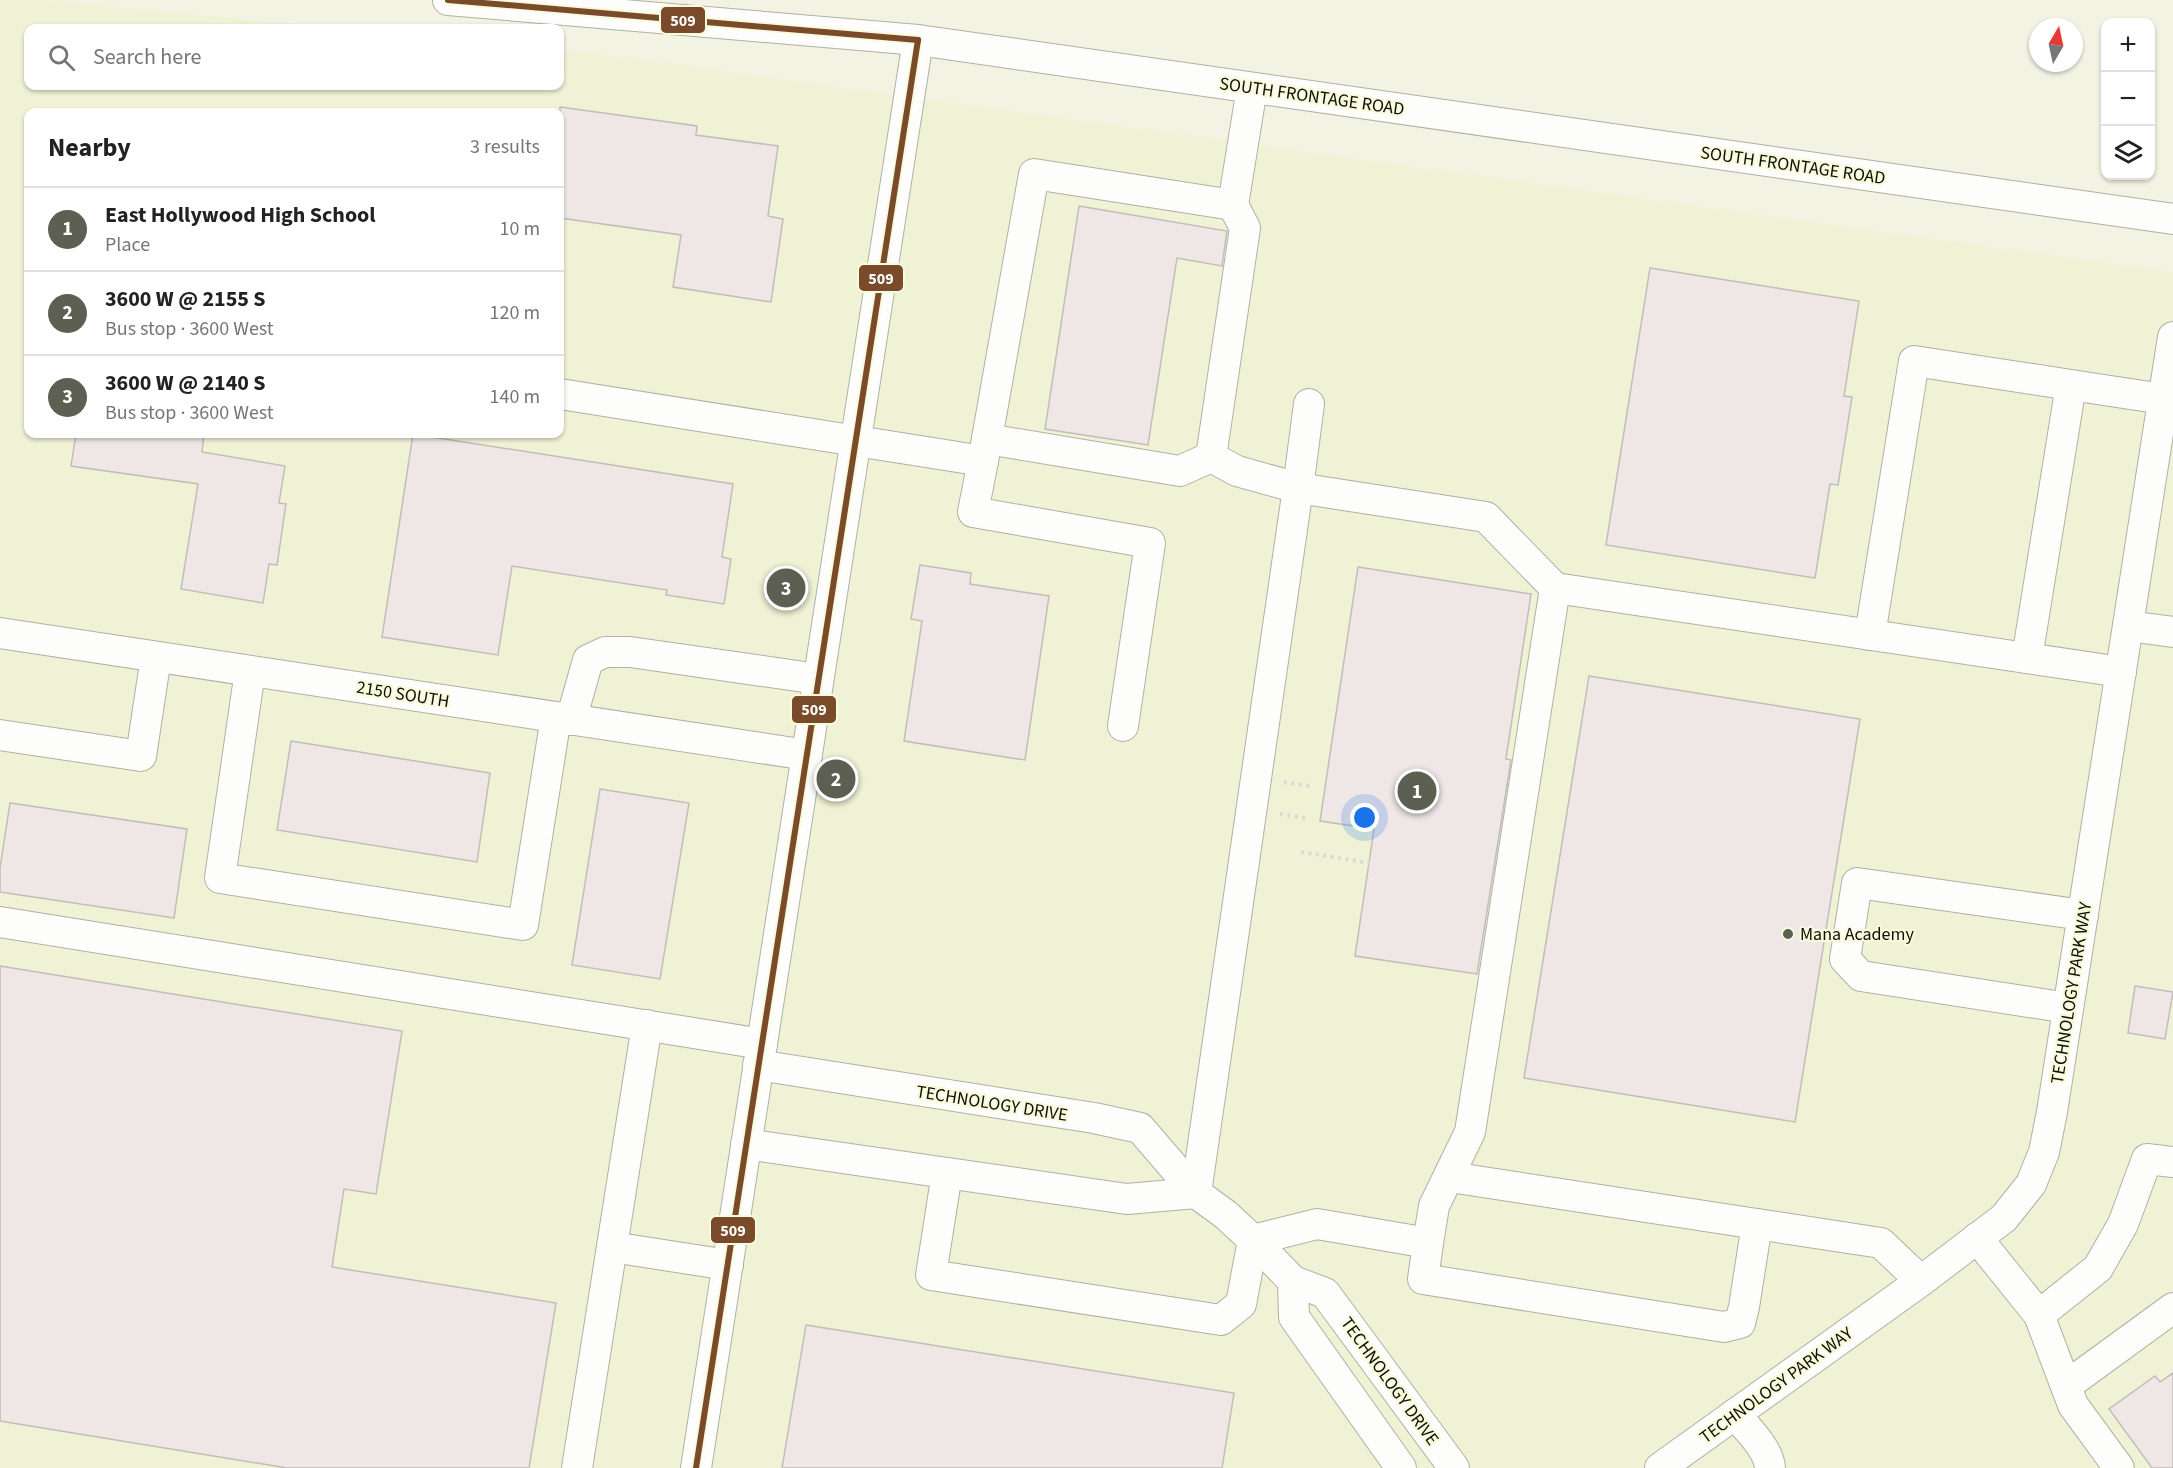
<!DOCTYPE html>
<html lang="en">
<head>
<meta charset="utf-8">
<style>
	:root { --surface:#fff; --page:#f6f6f6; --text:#222; --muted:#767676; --line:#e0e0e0; --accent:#5e5f53 }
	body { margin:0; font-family:"Source Sans 3",sans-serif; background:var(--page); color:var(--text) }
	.controls { position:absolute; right:18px; top:18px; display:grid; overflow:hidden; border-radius:12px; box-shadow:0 2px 4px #0004 }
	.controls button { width:54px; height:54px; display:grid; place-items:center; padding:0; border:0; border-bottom:2px solid var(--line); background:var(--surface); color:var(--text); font:30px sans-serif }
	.compass { position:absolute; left:2029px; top:18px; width:54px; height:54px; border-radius:50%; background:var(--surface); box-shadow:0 2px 4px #0004; rotate:9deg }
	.you { position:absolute; left:1365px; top:818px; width:21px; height:21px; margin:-15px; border:4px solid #fff; border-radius:50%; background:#1a73e8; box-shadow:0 0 0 9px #1a73e833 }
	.badge { display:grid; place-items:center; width:39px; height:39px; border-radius:50%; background:var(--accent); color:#fff; font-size:20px; font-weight:700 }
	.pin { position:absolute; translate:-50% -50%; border:3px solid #fff; box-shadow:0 2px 6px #0006 }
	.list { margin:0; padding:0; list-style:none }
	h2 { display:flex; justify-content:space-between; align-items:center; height:78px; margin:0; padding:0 24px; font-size:26px }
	h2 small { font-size:20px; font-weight:400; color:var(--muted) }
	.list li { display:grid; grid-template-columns:39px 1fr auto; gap:18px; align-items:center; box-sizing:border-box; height:84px; padding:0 24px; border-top:2px solid var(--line) }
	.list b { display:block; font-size:22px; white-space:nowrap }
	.list p { margin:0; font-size:20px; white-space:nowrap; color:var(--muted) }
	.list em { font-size:20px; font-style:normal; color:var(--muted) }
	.icon { flex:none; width:33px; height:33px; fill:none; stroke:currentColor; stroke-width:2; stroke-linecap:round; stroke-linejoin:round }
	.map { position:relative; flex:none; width:2173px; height:1468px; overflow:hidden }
	.search { position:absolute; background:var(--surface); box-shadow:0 2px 4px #0004; left:24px; top:24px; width:540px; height:66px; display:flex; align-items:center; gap:15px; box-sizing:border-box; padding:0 21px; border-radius:12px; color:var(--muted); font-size:22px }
	.panel { position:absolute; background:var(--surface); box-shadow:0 2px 4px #0004; left:24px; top:108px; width:540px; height:330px; border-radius:12px }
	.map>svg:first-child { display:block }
	.built { fill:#f0f2d6; fill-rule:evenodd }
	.building { fill:#efe6e6; stroke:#c1bdb9; stroke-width:1.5 }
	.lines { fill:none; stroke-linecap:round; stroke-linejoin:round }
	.minor-casing { stroke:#b0b1a4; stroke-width:32 }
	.path { stroke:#dadad5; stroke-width:4; stroke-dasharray:3 4.5; stroke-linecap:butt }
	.minor { stroke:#fdfdfb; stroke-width:30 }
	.bus-1-casing { stroke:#f8fadc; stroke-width:10 }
	.bus-1 { stroke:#7a4b2a; stroke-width:6 }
	.poi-dot { fill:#5e5f53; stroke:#f8fadc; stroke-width:2 }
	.labels { text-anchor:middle; stroke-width:4.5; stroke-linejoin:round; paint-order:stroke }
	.street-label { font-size:18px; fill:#0f0f06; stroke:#f8fadc }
	.poi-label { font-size:18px; fill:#0f0f06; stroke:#f8fadc; text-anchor:start }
	.line-badge { stroke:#f8fadc; stroke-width:2 }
	.badge-label { font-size:16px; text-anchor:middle; font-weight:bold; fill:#fff }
</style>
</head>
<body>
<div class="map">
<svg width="2173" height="1468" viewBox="0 0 2173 1468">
	<rect width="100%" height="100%" fill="#f2f3e3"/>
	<path class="built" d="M0,0H42L336,28H28V86H560V50L615,56L2173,272V1468H0ZM28,112H560V434H28Z"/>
	<g class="building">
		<path d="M560,107L697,126L696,135L778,146L768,216L783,219L771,302L673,287L681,235L560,218Z"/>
		<path d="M1079,206L1227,231L1222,266L1177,258L1148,445L1045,429Z"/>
		<path d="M1650,268L1859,301L1844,396L1852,397L1838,485L1830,484L1815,578L1606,545Z"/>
		<path d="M76,434H204L202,452L285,466L279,503L286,504L277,565L269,564L263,603L181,589L198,484L71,466Z"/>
		<path d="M413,434L733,484L722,557L731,559L724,604L666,595L667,590L512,566L498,655L382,637Z"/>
		<path d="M920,565L971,573L970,584L1049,596L1025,760L904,741L922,621L911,619Z"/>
		<path d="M1358,567L1531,594L1506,759L1511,760L1477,974L1355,956L1374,829L1320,821Z"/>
		<path d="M1589,676L1860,719L1795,1122L1524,1078Z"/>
		<path d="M291,741L490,773L477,862L277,830Z"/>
		<path d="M600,789L689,803L660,979L572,965Z"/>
		<path d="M10,803L187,829L174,918L0,892V868Z"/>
		<path d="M0,966L402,1031L376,1194L344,1189L332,1267L556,1303L529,1468H287L0,1421Z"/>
		<path d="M2135,986L2173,992L2165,1039L2128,1033Z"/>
		<path d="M806,1325L1234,1393L1222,1468H782Z"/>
		<path d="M2173,1373V1468H2152L2109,1409L2155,1376L2160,1382Z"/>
	</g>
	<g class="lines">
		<defs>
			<g id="minor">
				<path d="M448,0L918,40L2173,219"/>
				<path d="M1233,205L1245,228L1211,457L1237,471L1298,488L1309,404"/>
				<path d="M560,394L983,461L1034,174L1233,205L1252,88"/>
				<path d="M987,439L1180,471L1211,457"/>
				<path d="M983,461L973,512L1150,543L1123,726"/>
				<path d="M2128,626L2173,632"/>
				<path d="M0,633L807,755"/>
				<path d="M1870,635L1914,361L2071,385"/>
				<path d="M2027,658L2071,385L2163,399"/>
				<path d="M250,671L220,878L523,925L556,717"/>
				<path d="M571,720L588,660L605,652H630L818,679"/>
				<path d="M0,735L141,756L156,657"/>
				<path d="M0,922L762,1044"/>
				<path d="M2068,1008L1861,976L1845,959L1857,883L2083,915"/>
				<path d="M758,1065L1094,1118L1140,1128L1196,1193L1226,1215L1253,1240L1293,1281L1325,1293L1454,1468"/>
				<path d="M746,1144L1127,1199L1196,1193"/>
				<path d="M947,1173L931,1275L1221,1320L1241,1304L1253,1240L1317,1224L1428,1243L1434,1206L1470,1132L1555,588"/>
				<path d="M1196,1193L1298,488L1486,517L1555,588L2121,672"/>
				<path d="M1757,1224L1881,1243L1921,1281"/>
				<path d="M1977,1238L2039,1315L2073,1405L2119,1468"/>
				<path d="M1428,1243L1423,1279L1724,1327L1740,1323L1744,1307L1757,1224L1450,1177"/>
				<path d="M612,1247L728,1265"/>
				<path d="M1293,1281L1294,1317L1401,1468"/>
				<path d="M2039,1315L2098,1268L2123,1224L2147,1159L2173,1162"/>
				<path d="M2066,1386L2173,1308"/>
				<path d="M1735,1414C1747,1429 1769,1449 1770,1468"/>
				<path d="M577,1468L647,1025"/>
				<path d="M696,1468L918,40"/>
				<path d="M1660,1468L1921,1281L2004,1218L2031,1184L2044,1152L2052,1112L2173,337"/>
			</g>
		</defs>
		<use href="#minor" class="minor-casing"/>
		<g class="path">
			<path d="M1284,782L1310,786"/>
			<path d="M1280,814L1306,818"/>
			<path d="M1301,852L1370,863"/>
		</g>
		<use href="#minor" class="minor"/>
		<defs>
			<g id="bus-1">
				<path d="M448,0L918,40"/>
				<path d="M696,1468L918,40"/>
			</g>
		</defs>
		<use href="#bus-1" class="bus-1-casing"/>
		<use href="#bus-1" class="bus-1"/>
	</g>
	<circle class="poi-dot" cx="1788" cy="934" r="6"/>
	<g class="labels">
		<g class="street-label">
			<text transform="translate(1312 96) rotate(8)" y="6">SOUTH FRONTAGE ROAD</text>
			<text transform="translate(1793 165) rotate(8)" y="6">SOUTH FRONTAGE ROAD</text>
			<text transform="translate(403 694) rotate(9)" y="6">2150 SOUTH</text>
			<text transform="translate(2071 993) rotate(-81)" y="6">TECHNOLOGY PARK WAY</text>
			<text transform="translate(992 1103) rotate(9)" y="6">TECHNOLOGY DRIVE</text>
			<text transform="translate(1390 1381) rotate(54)" y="6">TECHNOLOGY DRIVE</text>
			<text transform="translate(1776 1385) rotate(-36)" y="6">TECHNOLOGY PARK WAY</text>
		</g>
		<g class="poi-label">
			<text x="1800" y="940">Mana Academy</text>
		</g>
	</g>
	<g class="line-badge">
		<rect x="660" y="6" width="46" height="28" rx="6" fill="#7a4b2a"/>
		<rect x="858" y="264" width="46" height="28" rx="6" fill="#7a4b2a"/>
		<rect x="791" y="695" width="46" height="29" rx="6" fill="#7a4b2a"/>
		<rect x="710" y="1216" width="46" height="28" rx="6" fill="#7a4b2a"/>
	</g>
	<g class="badge-label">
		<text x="683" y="26">509</text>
		<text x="881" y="284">509</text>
		<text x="814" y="715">509</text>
		<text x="733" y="1236">509</text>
	</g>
</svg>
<div class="controls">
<button>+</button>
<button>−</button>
<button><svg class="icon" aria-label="layers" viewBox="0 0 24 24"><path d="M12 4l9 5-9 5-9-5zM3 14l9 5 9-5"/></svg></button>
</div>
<svg class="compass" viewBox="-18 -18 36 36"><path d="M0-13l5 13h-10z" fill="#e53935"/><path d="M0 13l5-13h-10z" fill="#767676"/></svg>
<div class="you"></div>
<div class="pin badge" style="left:1417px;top:791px">1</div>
<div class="pin badge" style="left:836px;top:779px">2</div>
<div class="pin badge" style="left:786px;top:588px">3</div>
<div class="search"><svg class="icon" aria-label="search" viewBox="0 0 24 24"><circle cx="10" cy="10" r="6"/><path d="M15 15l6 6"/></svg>Search here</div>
<section class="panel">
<h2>Nearby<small>3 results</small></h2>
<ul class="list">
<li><span class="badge">1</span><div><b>East Hollywood High School</b><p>Place</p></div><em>10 m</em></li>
<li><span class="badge">2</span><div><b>3600 W @ 2155 S</b><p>Bus stop · 3600 West</p></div><em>120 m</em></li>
<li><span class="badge">3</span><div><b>3600 W @ 2140 S</b><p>Bus stop · 3600 West</p></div><em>140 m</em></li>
</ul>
</section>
</div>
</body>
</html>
